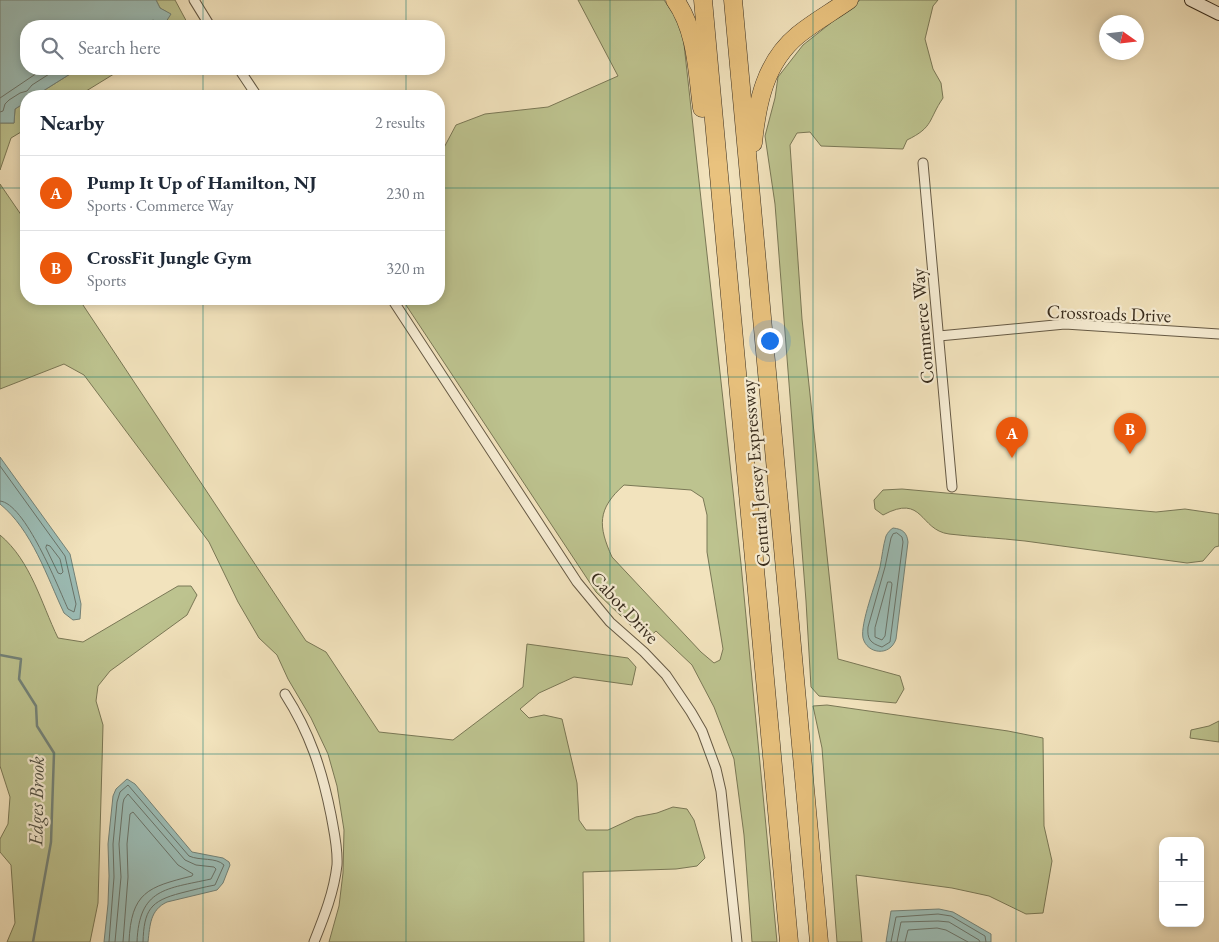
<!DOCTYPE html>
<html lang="en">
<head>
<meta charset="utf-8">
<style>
	:root { --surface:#fff; --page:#f6f6f7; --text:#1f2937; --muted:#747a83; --line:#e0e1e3; --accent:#ea580c }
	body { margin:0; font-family:"EB Garamond",serif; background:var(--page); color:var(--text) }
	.controls { position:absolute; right:15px; bottom:15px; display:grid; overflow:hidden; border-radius:10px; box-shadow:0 2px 8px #0003 }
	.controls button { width:45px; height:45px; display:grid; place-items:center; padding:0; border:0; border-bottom:1px solid var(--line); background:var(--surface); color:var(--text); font:25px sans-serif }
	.compass { position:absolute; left:1099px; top:15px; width:45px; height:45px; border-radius:50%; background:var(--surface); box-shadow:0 2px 8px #0003; rotate:104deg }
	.you { position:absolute; left:769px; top:340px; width:18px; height:18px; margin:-12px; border:4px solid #fff; border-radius:50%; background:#1a73e8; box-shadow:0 0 0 8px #1a73e833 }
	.badge { display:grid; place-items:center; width:32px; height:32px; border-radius:50%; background:var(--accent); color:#fff; font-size:16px; font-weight:700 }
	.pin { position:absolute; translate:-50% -41px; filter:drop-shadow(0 1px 2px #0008) }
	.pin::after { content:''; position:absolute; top:26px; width:18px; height:15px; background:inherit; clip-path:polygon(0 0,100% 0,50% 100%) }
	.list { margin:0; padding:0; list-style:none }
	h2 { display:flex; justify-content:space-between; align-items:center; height:65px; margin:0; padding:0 20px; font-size:21px }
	h2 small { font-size:16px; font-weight:400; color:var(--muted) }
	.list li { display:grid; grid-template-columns:32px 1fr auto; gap:15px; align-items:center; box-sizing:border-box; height:75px; padding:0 20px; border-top:1px solid var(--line) }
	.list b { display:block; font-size:19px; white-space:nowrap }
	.list p { margin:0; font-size:16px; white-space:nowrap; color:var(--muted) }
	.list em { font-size:16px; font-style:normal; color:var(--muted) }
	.icon { flex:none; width:28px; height:28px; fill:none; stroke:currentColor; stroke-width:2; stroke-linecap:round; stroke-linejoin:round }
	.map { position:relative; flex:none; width:1219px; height:942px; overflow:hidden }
	.search { position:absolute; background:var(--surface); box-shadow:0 2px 8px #0003; left:20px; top:20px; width:425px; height:55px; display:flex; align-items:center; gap:12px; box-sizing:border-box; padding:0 18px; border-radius:20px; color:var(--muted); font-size:19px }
	.panel { position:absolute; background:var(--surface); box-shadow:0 2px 8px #0003; left:20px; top:90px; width:425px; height:215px; border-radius:20px }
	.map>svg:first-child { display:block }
	.green { fill:#bdc38f; stroke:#7a7856; fill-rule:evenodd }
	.water { fill:#9cbdb6; stroke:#748379 }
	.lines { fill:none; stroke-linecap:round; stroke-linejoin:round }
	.shore { stroke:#6a746a; stroke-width:1 }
	.stream { stroke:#748379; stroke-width:2.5 }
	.street-casing { stroke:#665a45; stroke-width:11 }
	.secondary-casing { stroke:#382c1d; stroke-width:14 }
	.highway-casing { stroke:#382c1d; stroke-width:19 }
	.street { stroke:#f7edd4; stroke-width:9 }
	.secondary { stroke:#f7edd4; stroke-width:12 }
	.highway { stroke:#e9c27e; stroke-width:18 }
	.grid { fill:none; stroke:#0f766e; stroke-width:1; stroke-opacity:0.55 }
	.labels { text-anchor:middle; stroke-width:4.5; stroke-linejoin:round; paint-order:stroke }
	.street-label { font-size:19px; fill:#382c1d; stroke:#f7edd4 }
	.water-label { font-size:20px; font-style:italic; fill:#515043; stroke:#f7edd4 }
</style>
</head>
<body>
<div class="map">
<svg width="1219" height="942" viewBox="0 0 1219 942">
	<rect width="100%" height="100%" fill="#f2e3bd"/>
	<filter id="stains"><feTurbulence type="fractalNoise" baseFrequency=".004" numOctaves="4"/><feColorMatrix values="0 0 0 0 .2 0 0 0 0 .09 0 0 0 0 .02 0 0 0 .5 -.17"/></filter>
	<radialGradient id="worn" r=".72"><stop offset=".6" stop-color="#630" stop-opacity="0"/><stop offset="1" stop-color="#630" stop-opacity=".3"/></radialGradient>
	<g class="green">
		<path d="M156,0H175L189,26H143L153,20L170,14L160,8Z"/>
		<path d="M578,0H664L682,26L741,564L777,942H752L744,835L734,759L714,707L692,665L656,631L646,640L596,592L402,299H439V157L456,125L485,114L548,107L618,76ZM624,485L691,490L703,498L707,515V552L723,649L720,660L714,663L701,652L612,557C598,526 597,509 624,485Z"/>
		<path d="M860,0H938L933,6L925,39L933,69L941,83L943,98C928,120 934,127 907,140L903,149L821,146L810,132L797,133L790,145L802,319L838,659L900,676L904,689L896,703L819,696L811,687L806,601L775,204L765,136L775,98L778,77L803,45Z"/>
		<path d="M78,69H122L78,96H35Z"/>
		<path d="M26,102V129L11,138L0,170V123H14L15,109Z"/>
		<path d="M0,184L26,222V299H79L306,641L326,652L379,732L453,740L523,687L527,644L628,658L636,667L632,685L574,677L539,693L520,709L529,718L544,715L562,719L577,783L579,820L586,830H608L636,817L657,813L673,807L687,809L694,820L705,858L697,866L676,869L583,872L584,942H329L339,906L343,873L344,830L337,786L328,754L311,718L288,679L277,655L259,638L238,602L209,542L84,375L64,364L0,389Z"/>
		<path d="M902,489L1156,512L1185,509L1219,514V546L1215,547L1203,561L1187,563C1133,556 1079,548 1025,541C999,538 974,537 949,534C919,530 924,493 883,515L875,509L874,500L883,490Z"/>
		<path d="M0,535C31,561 41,603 58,638L83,642L178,586H191L197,595L187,615L110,671L98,686L96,701L103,725L102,763L98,903L90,942H7L15,923L11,865L0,852V839L8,824L10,797L0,766Z"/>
		<path d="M827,705L1008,731L1043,738L1044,826L1052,861L1043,913L1026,914L989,896L952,888L856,875L862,942H837L822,748L813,706Z"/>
		<path d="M1219,721V742L1190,738L1191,730L1209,726Z"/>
	</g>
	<g class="water">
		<path d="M0,0H156L160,8L171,14L164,25L153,20L143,26H26V69H78L35,96H26V102L15,109L14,123H0Z"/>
		<path d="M0,457L70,554L81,604L80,619L73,620L64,613C47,577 32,530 0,504Z"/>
		<path d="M893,528C903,529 907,533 908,542L896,639C890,657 867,654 863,638C860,624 876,583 880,567C882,557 883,546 886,536C888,532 890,530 893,528Z"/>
		<path d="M127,779L135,784L192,852L223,858L229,862L230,865L223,883L217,890L167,902C150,910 150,925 148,942H104L108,904L109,876L108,844L113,796L116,789Z"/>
		<path d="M939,909L953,912L991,934V942H886L891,911Z"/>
	</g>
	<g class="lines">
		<g class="shore">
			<path d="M0,98L43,69"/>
			<path d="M0,112L3,111L5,104L9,100L20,93L27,91L32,85L57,69"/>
			<path d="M0,466L65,556L76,604L74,612L68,609C58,587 25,503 0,501"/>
			<path d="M897,533L902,537L903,542L890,642L882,647C870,643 867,639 868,627L885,567L891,538L893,534Z"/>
			<path d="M47,545L50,546L60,559L63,572L61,574L58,573L46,548Z"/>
			<path d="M888,582H891L892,584L885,636L882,640L875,637V628Z"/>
			<path d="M109,942L114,877L113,844L117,802L120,792L128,785L189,856C200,861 216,857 224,865L215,885C204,887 193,890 181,893C150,901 144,910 143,942"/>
			<path d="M115,942L121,877L119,844L123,803L124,799L128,794L185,860L196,865L214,867L216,869L211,879C166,889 139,888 137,942"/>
			<path d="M123,942L128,877L127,844L130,814L133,812L178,865L193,874L192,876C148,887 131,892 129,942"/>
			<path d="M891,942L896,917L938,914L951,916L985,936L986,942"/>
			<path d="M897,942L901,922L938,921L949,922L979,940L980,942"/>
			<path d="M905,942L908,930L937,928L946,930L968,942"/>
		</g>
		<path class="stream" d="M0,655L21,659L19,679L36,706L37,726L54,753L51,842L33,942"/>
		<defs>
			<g id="street">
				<path d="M194,0L210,26"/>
				<path d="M239,69L257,96"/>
				<path d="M923,163L952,487"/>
				<path d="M392,299L577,582L610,622L644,652L666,675L691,712L702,731L716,769L721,791L737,942"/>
				<path d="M939,336L1065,324L1219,334"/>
				<path d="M285,694C310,733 322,770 331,815C334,832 338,848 337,865C334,892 324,917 314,942"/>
			</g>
			<path id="secondary" d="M1191,0L1219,14"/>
			<g id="highway">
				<path d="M675,0C697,31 697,72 702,108"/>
				<path d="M703,0L789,942"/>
				<path d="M733,0L819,942"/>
				<path d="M753,143C757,103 765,62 798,35C814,22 832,12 849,0"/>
			</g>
		</defs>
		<use href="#street" class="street-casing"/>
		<use href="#secondary" class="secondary-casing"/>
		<use href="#highway" class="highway-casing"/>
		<use href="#street" class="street"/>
		<use href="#secondary" class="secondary"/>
		<use href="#highway" class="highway"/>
	</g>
	<path class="grid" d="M203,0V26M406,0V26M610,0V942M813,0V942M1016,0V942M203,69V96M406,69V96M0,188H26M439,188H1219M203,299V942M406,299V942M0,377H1219M0,565H1219M0,754H1219"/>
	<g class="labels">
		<g class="street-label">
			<text transform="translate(1109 313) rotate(2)" y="7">Crossroads Drive</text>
			<text transform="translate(922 326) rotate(-95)" y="7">Commerce Way</text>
			<text transform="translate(755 473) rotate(-95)" y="7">Central Jersey Expressway</text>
			<text transform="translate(625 607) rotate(47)" y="7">Cabot Drive</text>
		</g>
		<g class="water-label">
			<text transform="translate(36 801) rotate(-89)" y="7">Edges Brook</text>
		</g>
	</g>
	<rect width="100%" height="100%" filter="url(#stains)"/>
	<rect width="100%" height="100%" fill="url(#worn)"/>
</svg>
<div class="controls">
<button>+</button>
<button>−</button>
</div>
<svg class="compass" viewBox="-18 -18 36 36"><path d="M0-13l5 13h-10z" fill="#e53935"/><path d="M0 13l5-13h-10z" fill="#747a83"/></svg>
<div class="you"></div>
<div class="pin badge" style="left:1012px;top:458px">A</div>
<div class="pin badge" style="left:1130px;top:454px">B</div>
<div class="search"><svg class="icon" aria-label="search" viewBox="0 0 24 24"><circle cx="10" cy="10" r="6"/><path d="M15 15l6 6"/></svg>Search here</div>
<section class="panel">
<h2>Nearby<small>2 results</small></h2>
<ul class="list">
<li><span class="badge">A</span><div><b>Pump It Up of Hamilton, NJ</b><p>Sports · Commerce Way</p></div><em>230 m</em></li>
<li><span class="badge">B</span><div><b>CrossFit Jungle Gym</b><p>Sports</p></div><em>320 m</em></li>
</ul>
</section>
</div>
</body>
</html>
